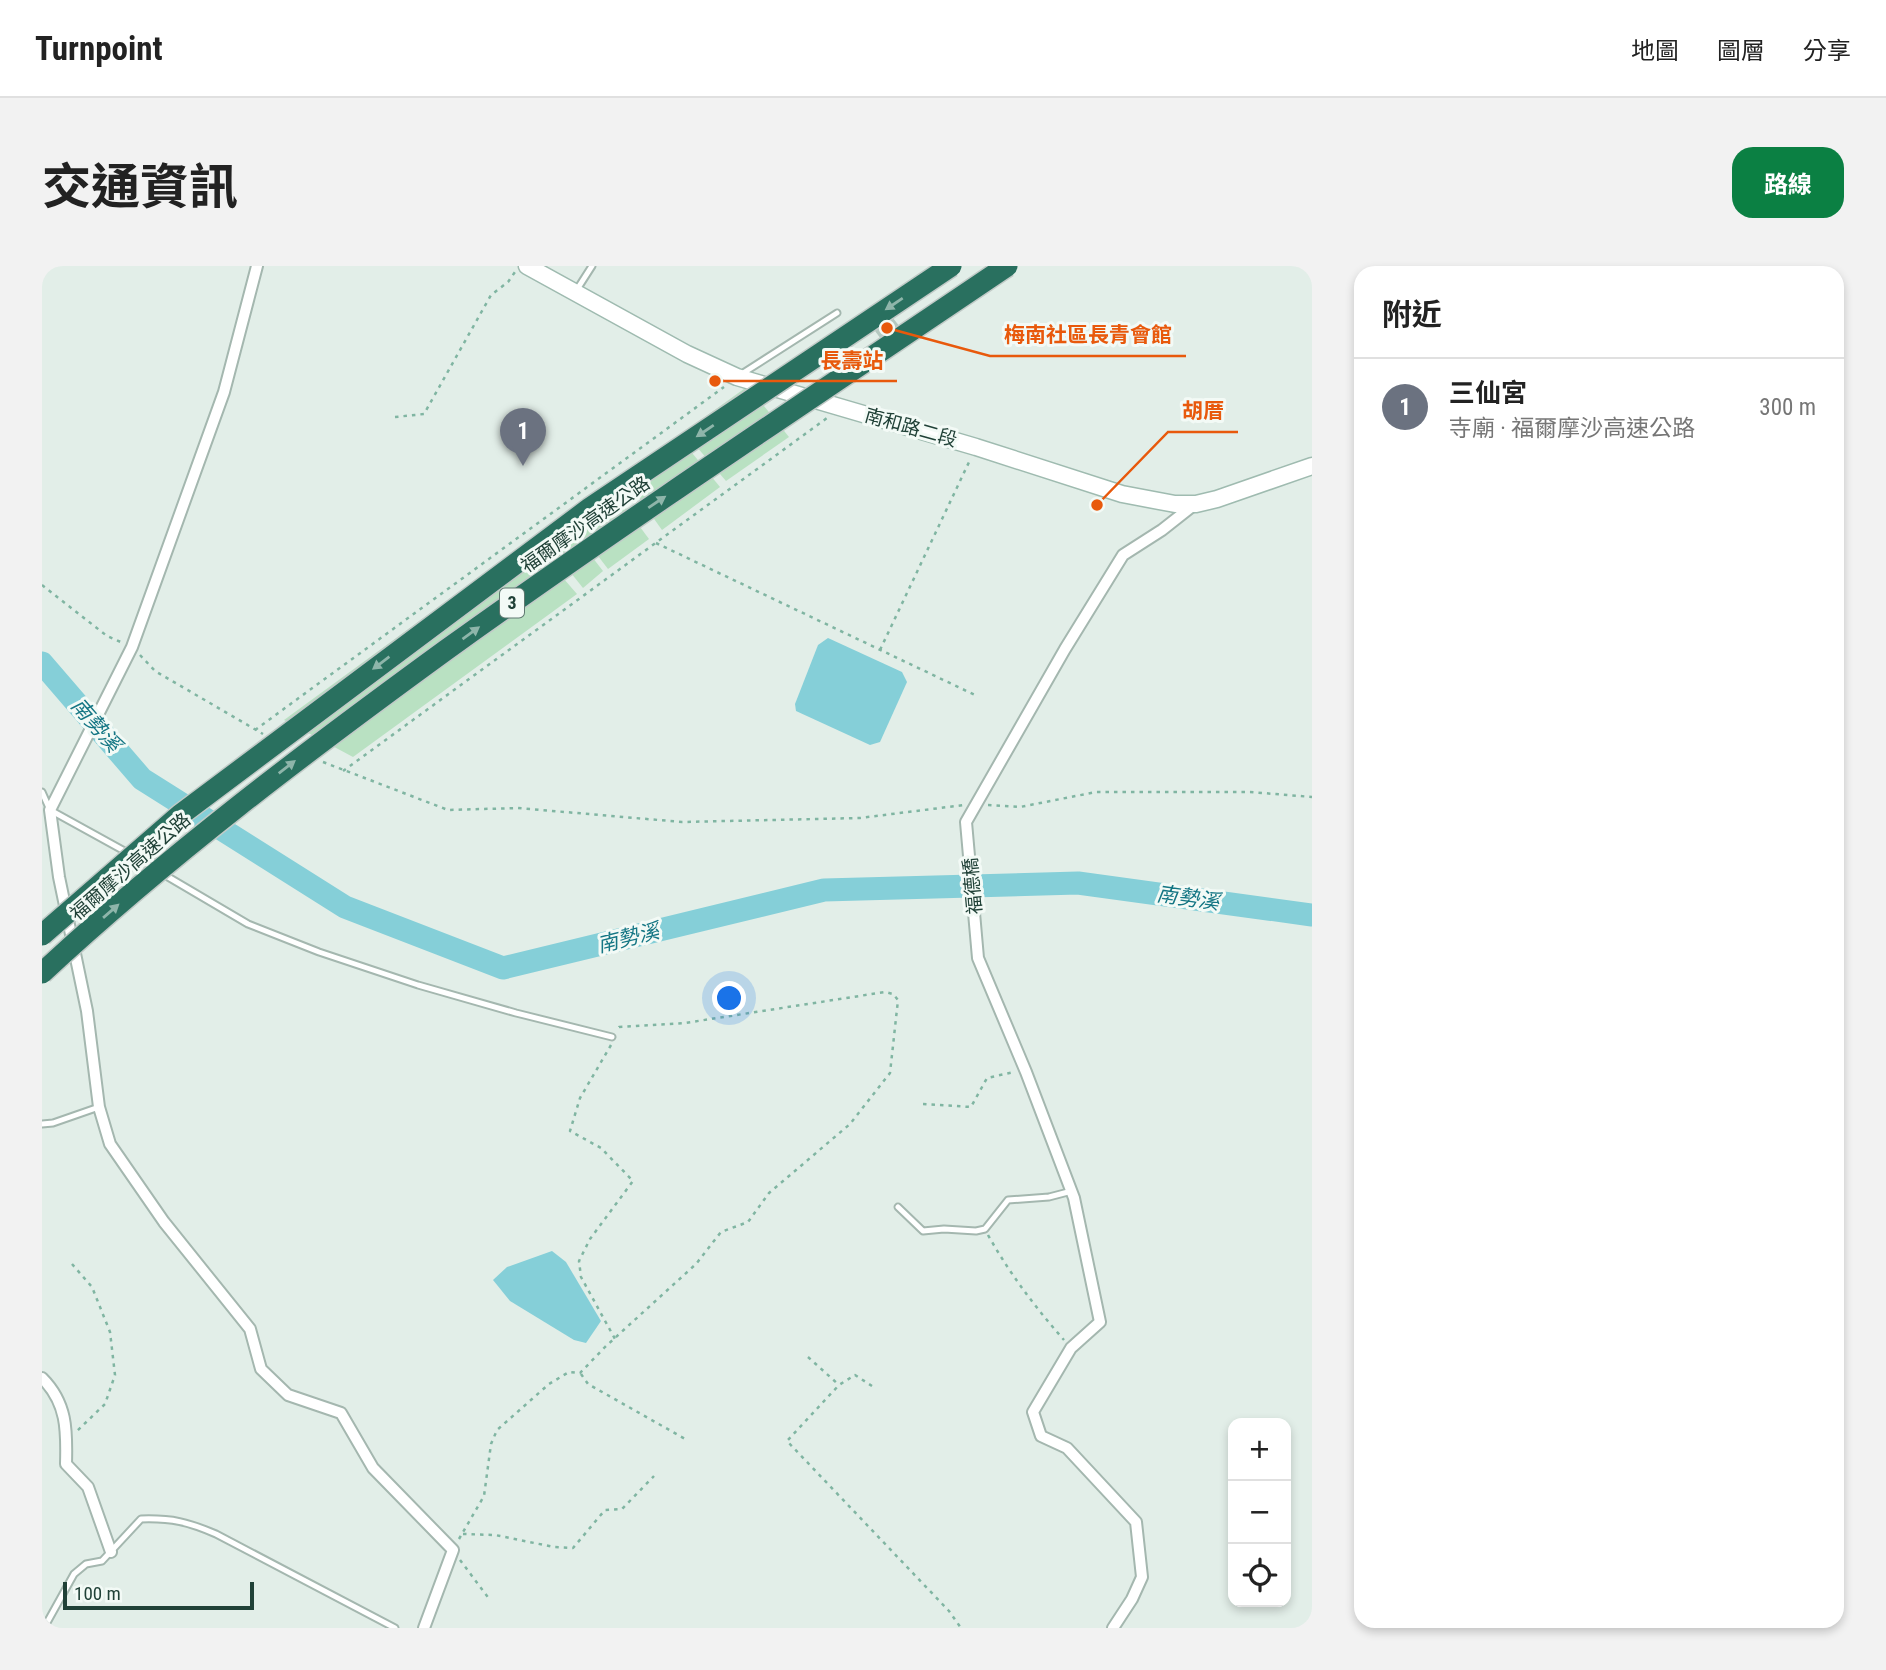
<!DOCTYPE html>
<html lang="zh-TW">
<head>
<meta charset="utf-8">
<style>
	:root { --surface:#fff; --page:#f2f2f2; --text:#222; --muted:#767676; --line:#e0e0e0; --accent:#0b8043 }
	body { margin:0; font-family:"Roboto Condensed","Noto Sans TC",sans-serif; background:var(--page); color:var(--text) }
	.controls { position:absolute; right:21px; bottom:21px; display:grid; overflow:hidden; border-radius:14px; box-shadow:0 4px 10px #0003 }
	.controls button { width:63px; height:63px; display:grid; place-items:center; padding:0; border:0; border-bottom:2px solid var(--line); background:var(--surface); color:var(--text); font:35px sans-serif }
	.scale { position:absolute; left:21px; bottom:18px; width:191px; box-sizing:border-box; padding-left:7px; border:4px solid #204137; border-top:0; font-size:19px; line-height:24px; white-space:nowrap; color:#204137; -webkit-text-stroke:5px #f3faf6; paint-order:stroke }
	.you { position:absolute; left:688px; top:733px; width:24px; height:24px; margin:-18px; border:5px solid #fff; border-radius:50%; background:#1a73e8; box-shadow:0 0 0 10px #1a73e833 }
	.badge { display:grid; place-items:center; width:46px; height:46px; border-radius:50%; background:var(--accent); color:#fff; font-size:23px; font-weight:700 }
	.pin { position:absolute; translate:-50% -58px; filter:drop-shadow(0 2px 4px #0008) }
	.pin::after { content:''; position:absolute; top:37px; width:24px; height:21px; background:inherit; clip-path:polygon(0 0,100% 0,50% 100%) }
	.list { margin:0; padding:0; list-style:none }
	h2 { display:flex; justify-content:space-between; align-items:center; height:91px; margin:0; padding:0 28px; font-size:30px }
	h2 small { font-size:23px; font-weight:400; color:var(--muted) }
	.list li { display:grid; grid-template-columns:46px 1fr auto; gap:21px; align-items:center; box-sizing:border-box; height:98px; padding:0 28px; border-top:2px solid var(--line) }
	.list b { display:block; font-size:26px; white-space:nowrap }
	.list p { margin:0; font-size:23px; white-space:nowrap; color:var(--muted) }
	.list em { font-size:23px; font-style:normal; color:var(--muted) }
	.icon { flex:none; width:38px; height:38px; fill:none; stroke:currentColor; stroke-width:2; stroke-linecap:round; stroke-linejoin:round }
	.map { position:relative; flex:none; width:1270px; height:1362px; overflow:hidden; border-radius:21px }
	header { display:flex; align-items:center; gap:42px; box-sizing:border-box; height:98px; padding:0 35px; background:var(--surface); border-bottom:2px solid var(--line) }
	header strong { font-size:33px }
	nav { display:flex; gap:38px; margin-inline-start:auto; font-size:24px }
	.intro { display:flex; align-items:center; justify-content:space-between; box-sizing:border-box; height:168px; padding:0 42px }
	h1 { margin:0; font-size:49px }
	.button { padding:18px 32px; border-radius:21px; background:var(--accent); color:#fff; font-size:24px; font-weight:700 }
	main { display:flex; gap:42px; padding:0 42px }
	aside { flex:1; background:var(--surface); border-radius:21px; box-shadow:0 4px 10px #0003 }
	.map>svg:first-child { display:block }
	.green { fill:#b9e1c2 }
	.water { fill:#85cfd8 }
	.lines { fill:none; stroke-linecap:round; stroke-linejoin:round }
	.river { stroke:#85cfd8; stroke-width:23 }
	.building { fill:#b7c9c1; stroke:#b4c8bf; stroke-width:2 }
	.service-casing { stroke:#a4b7af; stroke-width:9 }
	.minor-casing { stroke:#a4b7af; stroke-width:14 }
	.secondary-casing { stroke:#9fbbb0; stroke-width:19 }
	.path { stroke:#80b5a2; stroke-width:2.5; stroke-dasharray:3.5 5; stroke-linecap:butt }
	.service { stroke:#fff; stroke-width:5 }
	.minor { stroke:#fff; stroke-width:10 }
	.secondary { stroke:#fff; stroke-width:16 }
	.motorway-bridge-casing { stroke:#c1cac7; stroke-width:24; stroke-linecap:butt }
	.motorway-bridge { stroke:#29705f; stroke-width:21 }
	.oneway { fill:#8eb5aa }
	.labels { text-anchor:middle; stroke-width:6; stroke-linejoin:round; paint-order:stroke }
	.shield { fill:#f3faf6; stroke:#5f7870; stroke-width:2 }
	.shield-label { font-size:18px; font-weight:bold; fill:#204137 }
	.street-label { font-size:19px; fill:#204137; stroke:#f3faf6 }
	.water-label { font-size:21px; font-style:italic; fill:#147684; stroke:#f3faf6 }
	.leader { fill:none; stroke:#e8590c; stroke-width:2.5 }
	.callout-dot { fill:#e8590c; stroke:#f3faf6; stroke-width:2.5 }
	.callout-label { font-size:21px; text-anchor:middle; font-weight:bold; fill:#e8590c; stroke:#f3faf6; stroke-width:6; stroke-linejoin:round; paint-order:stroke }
</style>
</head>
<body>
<header>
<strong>Turnpoint</strong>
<nav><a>地圖</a><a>圖層</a><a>分享</a></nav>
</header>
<div class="intro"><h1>交通資訊</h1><a class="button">路線</a></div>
<main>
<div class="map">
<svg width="1270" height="1362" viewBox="0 0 1270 1362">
	<rect width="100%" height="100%" fill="#e2eee8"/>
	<g class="green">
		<path d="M706,120L747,171L684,215L642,166Z"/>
		<path d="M637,171L678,221L620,264L582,211Z"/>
		<path d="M566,218L607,273L566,303L524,248Z"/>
		<path d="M519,251L561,305L541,322L497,267Z"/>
		<path d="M488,274L535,328L311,491L242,454Z"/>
	</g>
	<g class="water">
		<path d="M786,372L860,406L865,416L838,476L828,479L754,445L753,438L776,379Z"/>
		<path d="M510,985L524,996L559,1055L544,1077L532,1074L468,1035L451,1014L465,1001Z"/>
	</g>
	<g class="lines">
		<path class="river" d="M0,397L100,513L303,641L461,702L782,624L1036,617L1270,649"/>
	</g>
	<path class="building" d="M845,46L860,65L844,78L829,58Z"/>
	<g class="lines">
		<defs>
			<g id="service">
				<path d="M534,25L550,0"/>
				<path d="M698,109L795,47"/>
				<path d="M0,526L8,544L86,587"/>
				<path d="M121,608L206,658L277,686L376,719L474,747L570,771"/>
				<path d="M0,858L11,857L57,841"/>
				<path d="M856,941L881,965L902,963L934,965L943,963L966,934L1007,931L1030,925"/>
				<path d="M2,1362L32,1308L44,1298L60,1295L99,1253C130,1252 146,1256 174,1268L353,1362"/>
			</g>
			<g id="minor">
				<path d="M215,0L182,126L90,381L8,544L17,611L45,745L57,841L68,878L122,956L208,1063L219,1103L246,1129L299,1147L331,1202L411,1284L382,1362"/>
				<path d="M0,1112C25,1137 25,1164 24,1198L46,1221L69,1286"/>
				<path d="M1071,1362L1090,1333L1100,1311L1094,1256L1025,1182L999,1170L991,1146L1029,1082L1058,1056L1032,932L984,806L936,692L924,556L1023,383L1081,289L1120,264L1153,238"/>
			</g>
			<path id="secondary" d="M485,0L645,88L695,111L934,181L1080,228L1133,238H1154L1175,233L1270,200"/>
		</defs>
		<use href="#service" class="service-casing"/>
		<use href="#minor" class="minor-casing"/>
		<use href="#secondary" class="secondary-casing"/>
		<g class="path">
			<path d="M353,151L382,148L449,29L466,16L473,6"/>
			<path d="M614,277L933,429"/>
			<path d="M0,319L65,370L81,377"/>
			<path d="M838,384L928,194"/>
			<path d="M98,389L113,405L221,468"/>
			<path d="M213,464L682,121"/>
			<path d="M281,496L406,544L476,542L640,556L818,552L922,539"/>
			<path d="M301,505L785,152"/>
			<path d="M946,539L978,541L1054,526H1208L1270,531"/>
			<path d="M569,779L538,832L528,865L559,882L591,915L548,973L537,995L539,1011L573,1073"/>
			<path d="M881,838L929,841L945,812L972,806"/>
			<path d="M946,969C968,1008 993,1041 1022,1074"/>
			<path d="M30,998L50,1021L68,1066L73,1109L63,1138L35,1165"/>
			<path d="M766,1091L797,1119"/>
			<path d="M539,1108L546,1118L645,1174"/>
			<path d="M830,1120L813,1109L797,1119L745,1175L907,1345L919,1362"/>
			<path d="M421,1268L453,1269L512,1281L531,1282L563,1244L580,1243L612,1210"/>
			<path d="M417,1273L442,1230L449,1178L455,1164L507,1118L527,1106L538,1107L563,1081L654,998L679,966L706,956L727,927L808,858L848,807L856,734L851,728L843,726L643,757L577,761L575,764"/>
			<path d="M418,1294L448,1334"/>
		</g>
		<use href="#service" class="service"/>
		<use href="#minor" class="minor"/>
		<use href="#secondary" class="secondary"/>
		<defs>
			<g id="motorway-bridge">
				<path d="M0,669L138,549L548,242L909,0"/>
				<path d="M0,707C127,589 264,486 404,384C588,252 777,127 965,0"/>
			</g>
		</defs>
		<use href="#motorway-bridge" class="motorway-bridge-casing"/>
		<use href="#motorway-bridge" class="motorway-bridge"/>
	</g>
	<defs><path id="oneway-solid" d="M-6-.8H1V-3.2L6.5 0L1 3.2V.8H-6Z" transform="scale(1.75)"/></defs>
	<g class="oneway">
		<use href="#oneway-solid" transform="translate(852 38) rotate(146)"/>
		<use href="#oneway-solid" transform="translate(663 165) rotate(146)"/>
		<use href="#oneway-solid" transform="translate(615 236) rotate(-34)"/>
		<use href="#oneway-solid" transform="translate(429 367) rotate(-36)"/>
		<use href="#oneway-solid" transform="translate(339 397) rotate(143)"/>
		<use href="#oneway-solid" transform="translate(245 501) rotate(-38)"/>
		<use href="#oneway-solid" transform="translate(69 645) rotate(-41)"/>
	</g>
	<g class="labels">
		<rect class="shield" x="458" y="322.5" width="24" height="29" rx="5"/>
		<g class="shield-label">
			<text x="470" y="343">3</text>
		</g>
		<g class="street-label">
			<text transform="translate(869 161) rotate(16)" y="7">南和路二段</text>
			<text transform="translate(543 258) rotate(-35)" y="7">福爾摩沙高速公路</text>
			<text transform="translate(88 600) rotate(-41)" y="7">福爾摩沙高速公路</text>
			<text transform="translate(930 620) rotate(-95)" y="7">福德橋</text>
		</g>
		<g class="water-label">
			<text transform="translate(54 459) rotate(49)" y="7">南勢溪</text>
			<text transform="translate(1146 632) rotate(8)" y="7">南勢溪</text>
			<text transform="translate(586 672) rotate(-14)" y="7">南勢溪</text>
		</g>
	</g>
	<path class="leader" d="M845 62L948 90H1144M673 115L764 115H855M1055 239L1126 166H1196"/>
	<g class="callout-dot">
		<circle cx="845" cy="62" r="7"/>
		<circle cx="673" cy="115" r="7"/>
		<circle cx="1055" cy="239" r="7"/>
	</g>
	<g class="callout-label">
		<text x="1046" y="76">梅南社區長青會館</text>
		<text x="810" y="102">長壽站</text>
		<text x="1161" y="152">胡厝</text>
	</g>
</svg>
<div class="controls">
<button>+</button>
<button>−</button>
<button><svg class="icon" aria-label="locate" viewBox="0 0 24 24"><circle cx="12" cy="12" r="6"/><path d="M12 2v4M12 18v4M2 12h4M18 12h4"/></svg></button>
</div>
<div class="scale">100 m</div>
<div class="you"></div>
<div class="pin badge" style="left:481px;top:200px;background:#6b7280">1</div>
</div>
<aside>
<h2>附近<small></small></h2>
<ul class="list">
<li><span class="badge" style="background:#6b7280">1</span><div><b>三仙宮</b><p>寺廟 · 福爾摩沙高速公路</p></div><em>300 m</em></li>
</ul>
</aside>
</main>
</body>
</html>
